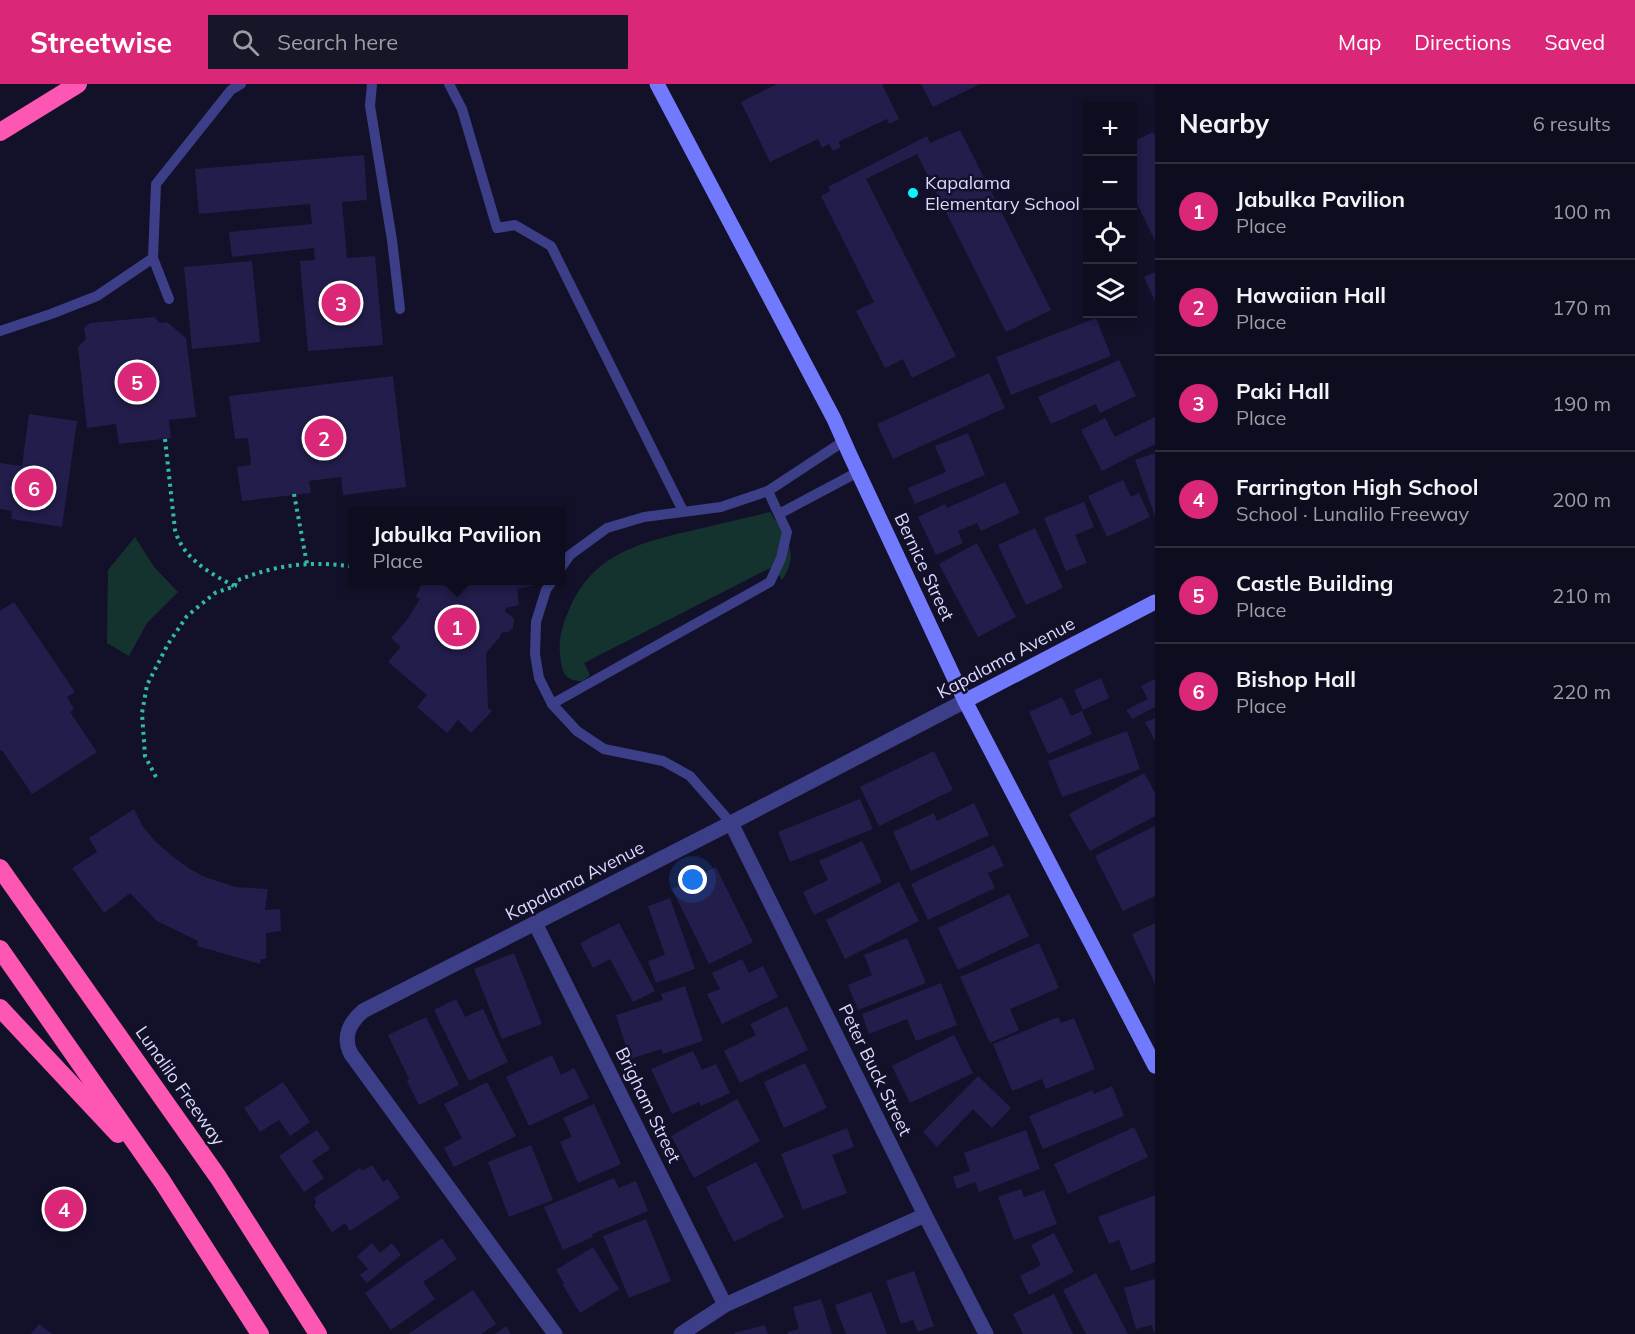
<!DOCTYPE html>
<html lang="en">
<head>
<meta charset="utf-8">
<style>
	:root { --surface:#0e0d1f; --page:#171628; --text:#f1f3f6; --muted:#9b9ca4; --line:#2e2d3d; --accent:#db2777 }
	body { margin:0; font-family:Mulish,sans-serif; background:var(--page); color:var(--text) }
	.controls { position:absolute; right:18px; top:18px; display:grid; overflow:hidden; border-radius:0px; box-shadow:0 3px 9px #0003 }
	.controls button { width:54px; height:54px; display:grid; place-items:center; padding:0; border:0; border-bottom:2px solid var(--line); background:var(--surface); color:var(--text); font:30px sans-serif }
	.you { position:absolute; left:693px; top:796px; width:21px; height:21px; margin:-15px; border:4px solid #fff; border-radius:50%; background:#1a73e8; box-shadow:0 0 0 9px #1a73e833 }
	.badge { display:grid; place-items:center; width:39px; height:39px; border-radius:50%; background:var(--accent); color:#fff; font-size:20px; font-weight:700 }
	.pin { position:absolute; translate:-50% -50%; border:3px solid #fff; box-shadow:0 2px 6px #0006 }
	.popup { position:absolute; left:349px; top:423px; width:216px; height:78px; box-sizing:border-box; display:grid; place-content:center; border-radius:0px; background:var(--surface); filter:drop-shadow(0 2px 4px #0005); font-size:20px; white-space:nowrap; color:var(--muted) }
	.popup b { font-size:22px; color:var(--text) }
	.popup::after { content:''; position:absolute; left:50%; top:100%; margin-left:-12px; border:12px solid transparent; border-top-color:var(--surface) }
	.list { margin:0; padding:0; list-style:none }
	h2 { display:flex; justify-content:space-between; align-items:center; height:78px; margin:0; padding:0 24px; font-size:26px }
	h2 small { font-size:20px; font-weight:400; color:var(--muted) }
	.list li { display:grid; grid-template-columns:39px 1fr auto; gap:18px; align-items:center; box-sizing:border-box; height:96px; padding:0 24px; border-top:2px solid var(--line) }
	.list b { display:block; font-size:22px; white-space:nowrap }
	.list p { margin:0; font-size:20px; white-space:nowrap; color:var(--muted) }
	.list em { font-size:20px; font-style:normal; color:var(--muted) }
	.icon { flex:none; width:33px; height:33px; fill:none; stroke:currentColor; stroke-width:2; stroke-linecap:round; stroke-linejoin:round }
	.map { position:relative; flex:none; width:1155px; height:1250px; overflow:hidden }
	header { display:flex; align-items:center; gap:36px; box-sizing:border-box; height:84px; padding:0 30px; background:var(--accent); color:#fff }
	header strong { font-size:28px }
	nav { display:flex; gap:33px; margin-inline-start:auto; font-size:21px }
	.search { width:420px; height:54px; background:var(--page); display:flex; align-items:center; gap:15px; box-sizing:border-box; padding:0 21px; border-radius:0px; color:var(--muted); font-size:22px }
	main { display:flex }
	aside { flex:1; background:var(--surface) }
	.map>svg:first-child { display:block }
	.green { fill:#14332f }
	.building { fill:#221d4a }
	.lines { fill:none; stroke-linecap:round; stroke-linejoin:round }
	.path { stroke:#32baa7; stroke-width:4; stroke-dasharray:3 4.5; stroke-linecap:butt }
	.lane { stroke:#3c3f87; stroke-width:10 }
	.street { stroke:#3c3f87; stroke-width:15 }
	.secondary { stroke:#7179fd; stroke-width:15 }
	.highway { stroke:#fd56b3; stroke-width:18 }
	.poi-dot { fill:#08f7fc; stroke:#131129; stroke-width:2 }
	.labels { text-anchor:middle; stroke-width:5; stroke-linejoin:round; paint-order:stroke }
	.poi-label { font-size:18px; fill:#dad9fe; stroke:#131129; text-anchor:start }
	.street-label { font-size:18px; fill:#dad9fe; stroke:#131129 }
</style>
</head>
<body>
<header>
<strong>Streetwise</strong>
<div class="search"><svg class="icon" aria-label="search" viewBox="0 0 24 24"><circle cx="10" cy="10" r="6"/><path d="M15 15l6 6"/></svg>Search here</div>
<nav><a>Map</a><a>Directions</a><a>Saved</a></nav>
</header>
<main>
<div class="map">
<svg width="1155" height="1250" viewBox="0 0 1155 1250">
	<rect width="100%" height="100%" fill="#131129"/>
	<g class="green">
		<path d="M770,428C785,452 801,468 782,496L774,482L584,579L590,591L583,597C563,597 562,587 560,570C558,556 563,539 569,526C593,469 640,459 694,446C719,440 745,434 770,428Z"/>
		<path d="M135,453L154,483L178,508L147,539L129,572L107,559L108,486Z"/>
	</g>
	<g class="building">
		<path d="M777,0H882L899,35L889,40L887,35L838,58L841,63L833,67L829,60L822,64L818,55L770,78L741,18Z"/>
		<path d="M921,0H980L933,23Z"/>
		<path d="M960,46L1051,226L1006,248L917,70L866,95L956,272L912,294L903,275L885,284L856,227L874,218L821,112L830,107L828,103L927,52L930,59Z"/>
		<path d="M1153,48L1155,52V157L1132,109V58Z"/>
		<path d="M364,71L367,116L342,118L347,174L375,172L383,261L308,267L300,177L315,176L314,164L232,173L229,148L312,140L310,120L199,130L195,85Z"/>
		<path d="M252,177L260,258L192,265L184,183Z"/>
		<path d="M1155,188V217L1144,193Z"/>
		<path d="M154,233L160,239L167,238L186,254L196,333L169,336L171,354L119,360L116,340L87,344L78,263L86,255L84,244L90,239Z"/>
		<path d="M1096,234L1111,272L1011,311L996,273Z"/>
		<path d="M1119,276L1136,312L1100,329L1096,320L1051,340L1038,313Z"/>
		<path d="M989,289L1005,324L893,375L877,340Z"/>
		<path d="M393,292L406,403L343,411L341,393L309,397L311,409L242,417L237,383L251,381L248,354L235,355L229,312Z"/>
		<path d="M29,330L77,337L62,443L11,435L12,427L0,425V379L22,382Z"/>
		<path d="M1155,333V360L1102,387L1081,346L1105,334L1115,353Z"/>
		<path d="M968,349L985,391L915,420L908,404L946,388L935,362Z"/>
		<path d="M1155,369V432L1135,376Z"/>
		<path d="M1123,396L1131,413L1139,409L1150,433L1107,453L1088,412Z"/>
		<path d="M1005,398L1020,429L981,447L977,439L958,447L963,459L936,471L918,433L945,420L947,424Z"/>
		<path d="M1084,418L1094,443L1075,451L1087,479L1066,487L1044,434Z"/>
		<path d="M1035,444L1063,504L1026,521L998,461Z"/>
		<path d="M977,459L1016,533L978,553L939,480Z"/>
		<path d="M423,496H537L535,501L517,505L519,521L506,524L505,528L514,534L513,544L508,548L501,549L500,553L486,569L488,624L492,627L471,649L458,636L447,649L417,623L427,611L388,578L401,563L391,554L407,536L417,520L420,515L416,513Z"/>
		<path d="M14,518L75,608L67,613L74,625L70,628L97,668L32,710L2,666L0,667V527Z"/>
		<path d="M1101,594L1109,614L1083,626L1074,606Z"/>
		<path d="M1155,595V623L1132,635L1126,626L1148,615L1141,602Z"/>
		<path d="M1062,613L1071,632L1082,627L1092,650L1048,670L1029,628Z"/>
		<path d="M1155,634V657L1145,638Z"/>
		<path d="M1127,647L1140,685L1062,713L1048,677Z"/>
		<path d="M934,667L953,706L879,742L860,703Z"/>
		<path d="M1144,689L1155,709V732L1090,767L1069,730Z"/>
		<path d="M860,715L873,745L790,778L778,748Z"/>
		<path d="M974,719L989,751L911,787L893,748L934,729L937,737Z"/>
		<path d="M134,725L143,743L155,757L173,773L190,785L205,793L235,803L268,805L265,826L280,825L281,847L266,849V875H261L260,880L197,862L198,857L157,837L130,809L104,829L72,784L97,768L89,754Z"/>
		<path d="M1155,742V812L1123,827L1095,772Z"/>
		<path d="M862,757L882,798L814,831L803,808L828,796L819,777Z"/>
		<path d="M994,761L1004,782L988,789L995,804L928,836L911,800Z"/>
		<path d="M716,783L753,858L709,880L672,805Z"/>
		<path d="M899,798L919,837L845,875L826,836Z"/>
		<path d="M1009,810L1029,852L958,886L938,844Z"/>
		<path d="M670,814L695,885L656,899L648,877L665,871L648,822Z"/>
		<path d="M619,839L655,907L633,918L610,875L593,884L580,859Z"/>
		<path d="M1155,839V900L1132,850Z"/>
		<path d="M907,854L926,899L858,926L848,901L872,891L864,871Z"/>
		<path d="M1039,859L1059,904L1010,925L1019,946L990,959L960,893Z"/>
		<path d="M514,869L542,940L502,955L474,885Z"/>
		<path d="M742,875L749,889L763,882L778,913L722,940L707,910L720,905L712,889Z"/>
		<path d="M941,899L957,941L916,957L907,935L869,950L862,930Z"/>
		<path d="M685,902L703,957L663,970L661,965L630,975L616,931L663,916L661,910Z"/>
		<path d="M456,915L465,933L483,925L508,978L469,997L434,926Z"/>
		<path d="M787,922L808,966L740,999L724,967L756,951L750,940Z"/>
		<path d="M426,933L459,1001L419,1021L407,997L409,995L388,951Z"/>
		<path d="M1058,933L1061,939L1074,934L1095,985L1046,1005L1042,995L1012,1007L993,960Z"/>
		<path d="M954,951L973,989L910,1019L892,982Z"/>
		<path d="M693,967L702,986L716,980L730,1009L701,1022L699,1018L672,1030L651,985Z"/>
		<path d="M552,971L561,991L574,984L589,1014L529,1042L506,993Z"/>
		<path d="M805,979L827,1024L784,1044L764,998Z"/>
		<path d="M978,992L1011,1024L992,1044L973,1025L937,1063L923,1048Z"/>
		<path d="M283,998L310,1038L290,1052L279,1036L260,1048L244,1024Z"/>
		<path d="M487,998L516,1052L454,1083L444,1064L462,1054L444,1020Z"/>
		<path d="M1112,1002L1124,1032L1043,1065L1029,1032L1093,1006L1094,1010Z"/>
		<path d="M737,1015L760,1057L694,1094L671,1052Z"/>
		<path d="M594,1020L621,1080L578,1099L560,1058L572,1053L563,1034Z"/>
		<path d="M1134,1043L1148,1073L1068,1110L1054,1080Z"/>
		<path d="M847,1044L854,1063L832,1071L847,1109L803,1126L781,1070Z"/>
		<path d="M317,1046L330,1065L312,1077L324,1094L304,1108L279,1072Z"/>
		<path d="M1026,1046L1040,1085L979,1108L975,1098L957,1105L953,1093L970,1087L964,1069Z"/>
		<path d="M531,1061L553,1116L509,1133L488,1078Z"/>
		<path d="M756,1078L784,1133L734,1158L706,1103Z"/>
		<path d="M372,1081L383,1098L388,1095L400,1114L350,1147L345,1139L332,1148L314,1122L316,1118L314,1114L360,1084L362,1087Z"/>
		<path d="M614,1094L619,1104L636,1097L648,1127L592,1150L593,1153L563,1166L544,1123Z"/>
		<path d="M1021,1105L1024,1113L1044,1106L1057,1140L1014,1156L998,1113Z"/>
		<path d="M1155,1111V1178L1131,1187L1119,1156L1109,1160L1098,1133Z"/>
		<path d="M646,1135L671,1197L629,1214L603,1152Z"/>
		<path d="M1054,1149L1074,1188L1029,1211L1020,1192L1041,1181L1031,1161Z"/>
		<path d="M442,1154L457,1175L423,1198L435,1215L391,1246L365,1209Z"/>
		<path d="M372,1159L380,1169L392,1159L401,1171L367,1199L360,1191L368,1185L357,1172Z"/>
		<path d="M593,1163L619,1205L580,1229L562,1200L564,1199L556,1186Z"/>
		<path d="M914,1187L934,1242L918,1248L913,1236L901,1240L886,1197Z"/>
		<path d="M1096,1189L1128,1250H1086L1063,1206Z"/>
		<path d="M1155,1195V1249H1154L1152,1241L1136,1245L1124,1204Z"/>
		<path d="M473,1206L496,1240L481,1250H408Z"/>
		<path d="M871,1208L887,1250H846L835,1221Z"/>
		<path d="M1054,1210L1073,1250H1023L1013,1230Z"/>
		<path d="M821,1215L832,1250H788V1248L799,1245L793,1223Z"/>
		<path d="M39,1240L52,1250H31Z"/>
		<path d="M765,1241L768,1250H734V1249Z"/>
		<path d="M506,1242L511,1250H495Z"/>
	</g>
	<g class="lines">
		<g class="path">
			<path d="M165,355L175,446C183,475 210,489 234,502"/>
			<path d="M294,410L307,480"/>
			<path d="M156,693L145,672L142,629L147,601L168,560L187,532L215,509L235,502L236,497C274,481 312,476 354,483"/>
		</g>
		<g class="lane">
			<path d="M372,0L370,22L392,156L400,225"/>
			<path d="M449,0L462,25L497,144L515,141L551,162L683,427"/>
			<path d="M169,215L153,174L156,100L231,6L241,0"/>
			<path d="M0,247L51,230L97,212L153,174"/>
			<path d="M779,430L858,388"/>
			<path d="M560,485L570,471L607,444L644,433L721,423L768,407L844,357"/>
			<path d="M553,496L546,506L536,538L535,570L539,594L552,620L577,647L604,665L663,677L690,692L731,739"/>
			<path d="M552,620L770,498L781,474L787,448L768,407"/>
		</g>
		<g class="street">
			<path d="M731,739L925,1131L986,1250"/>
			<path d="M535,839L725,1221"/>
			<path d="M555,1250L351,970C342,953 350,938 363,927L731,739L965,617"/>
			<path d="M681,1250L725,1221L925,1131"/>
		</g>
		<g class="secondary">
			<path d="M657,0L834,335L850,371L965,617L1155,982"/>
			<path d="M965,617L1155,518"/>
		</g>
		<g class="highway">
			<path d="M0,48L78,0"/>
			<path d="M0,784L218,1093L318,1250"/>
			<path d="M0,865L162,1097L260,1250"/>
			<path d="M0,924L118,1050"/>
		</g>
	</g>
	<circle class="poi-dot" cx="913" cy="109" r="6"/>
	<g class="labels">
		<g class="poi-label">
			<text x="925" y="105">Kapalama<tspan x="925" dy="21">Elementary School</tspan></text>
		</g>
		<g class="street-label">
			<text transform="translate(924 483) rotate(65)" y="6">Bernice Street</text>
			<text transform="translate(1006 574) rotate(-28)" y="6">Kapalama Avenue</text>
			<text transform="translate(575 797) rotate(-27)" y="6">Kapalama Avenue</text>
			<text transform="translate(875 986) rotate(64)" y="6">Peter Buck Street</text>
			<text transform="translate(180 1002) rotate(55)" y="6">Lunalilo Freeway</text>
			<text transform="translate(648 1021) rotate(64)" y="6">Brigham Street</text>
		</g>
	</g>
</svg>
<div class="controls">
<button>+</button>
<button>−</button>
<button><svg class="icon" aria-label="locate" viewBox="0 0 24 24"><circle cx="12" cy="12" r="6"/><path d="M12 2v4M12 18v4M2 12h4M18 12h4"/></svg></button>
<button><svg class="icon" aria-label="layers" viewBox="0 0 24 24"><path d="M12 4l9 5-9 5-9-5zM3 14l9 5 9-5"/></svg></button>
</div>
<div class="you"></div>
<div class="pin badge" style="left:457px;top:543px">1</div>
<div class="popup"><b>Jabulka Pavilion</b>Place</div>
<div class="pin badge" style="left:324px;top:354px">2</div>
<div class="pin badge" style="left:341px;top:219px">3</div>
<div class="pin badge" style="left:64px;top:1125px">4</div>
<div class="pin badge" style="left:137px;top:298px">5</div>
<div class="pin badge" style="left:34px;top:404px">6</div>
</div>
<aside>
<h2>Nearby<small>6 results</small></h2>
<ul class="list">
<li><span class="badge">1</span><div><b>Jabulka Pavilion</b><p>Place</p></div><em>100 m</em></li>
<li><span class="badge">2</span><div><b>Hawaiian Hall</b><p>Place</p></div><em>170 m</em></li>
<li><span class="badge">3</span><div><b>Paki Hall</b><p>Place</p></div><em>190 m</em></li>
<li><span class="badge">4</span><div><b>Farrington High School</b><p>School · Lunalilo Freeway</p></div><em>200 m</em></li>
<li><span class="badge">5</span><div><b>Castle Building</b><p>Place</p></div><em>210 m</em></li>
<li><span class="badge">6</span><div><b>Bishop Hall</b><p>Place</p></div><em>220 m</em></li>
</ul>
</aside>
</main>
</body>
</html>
